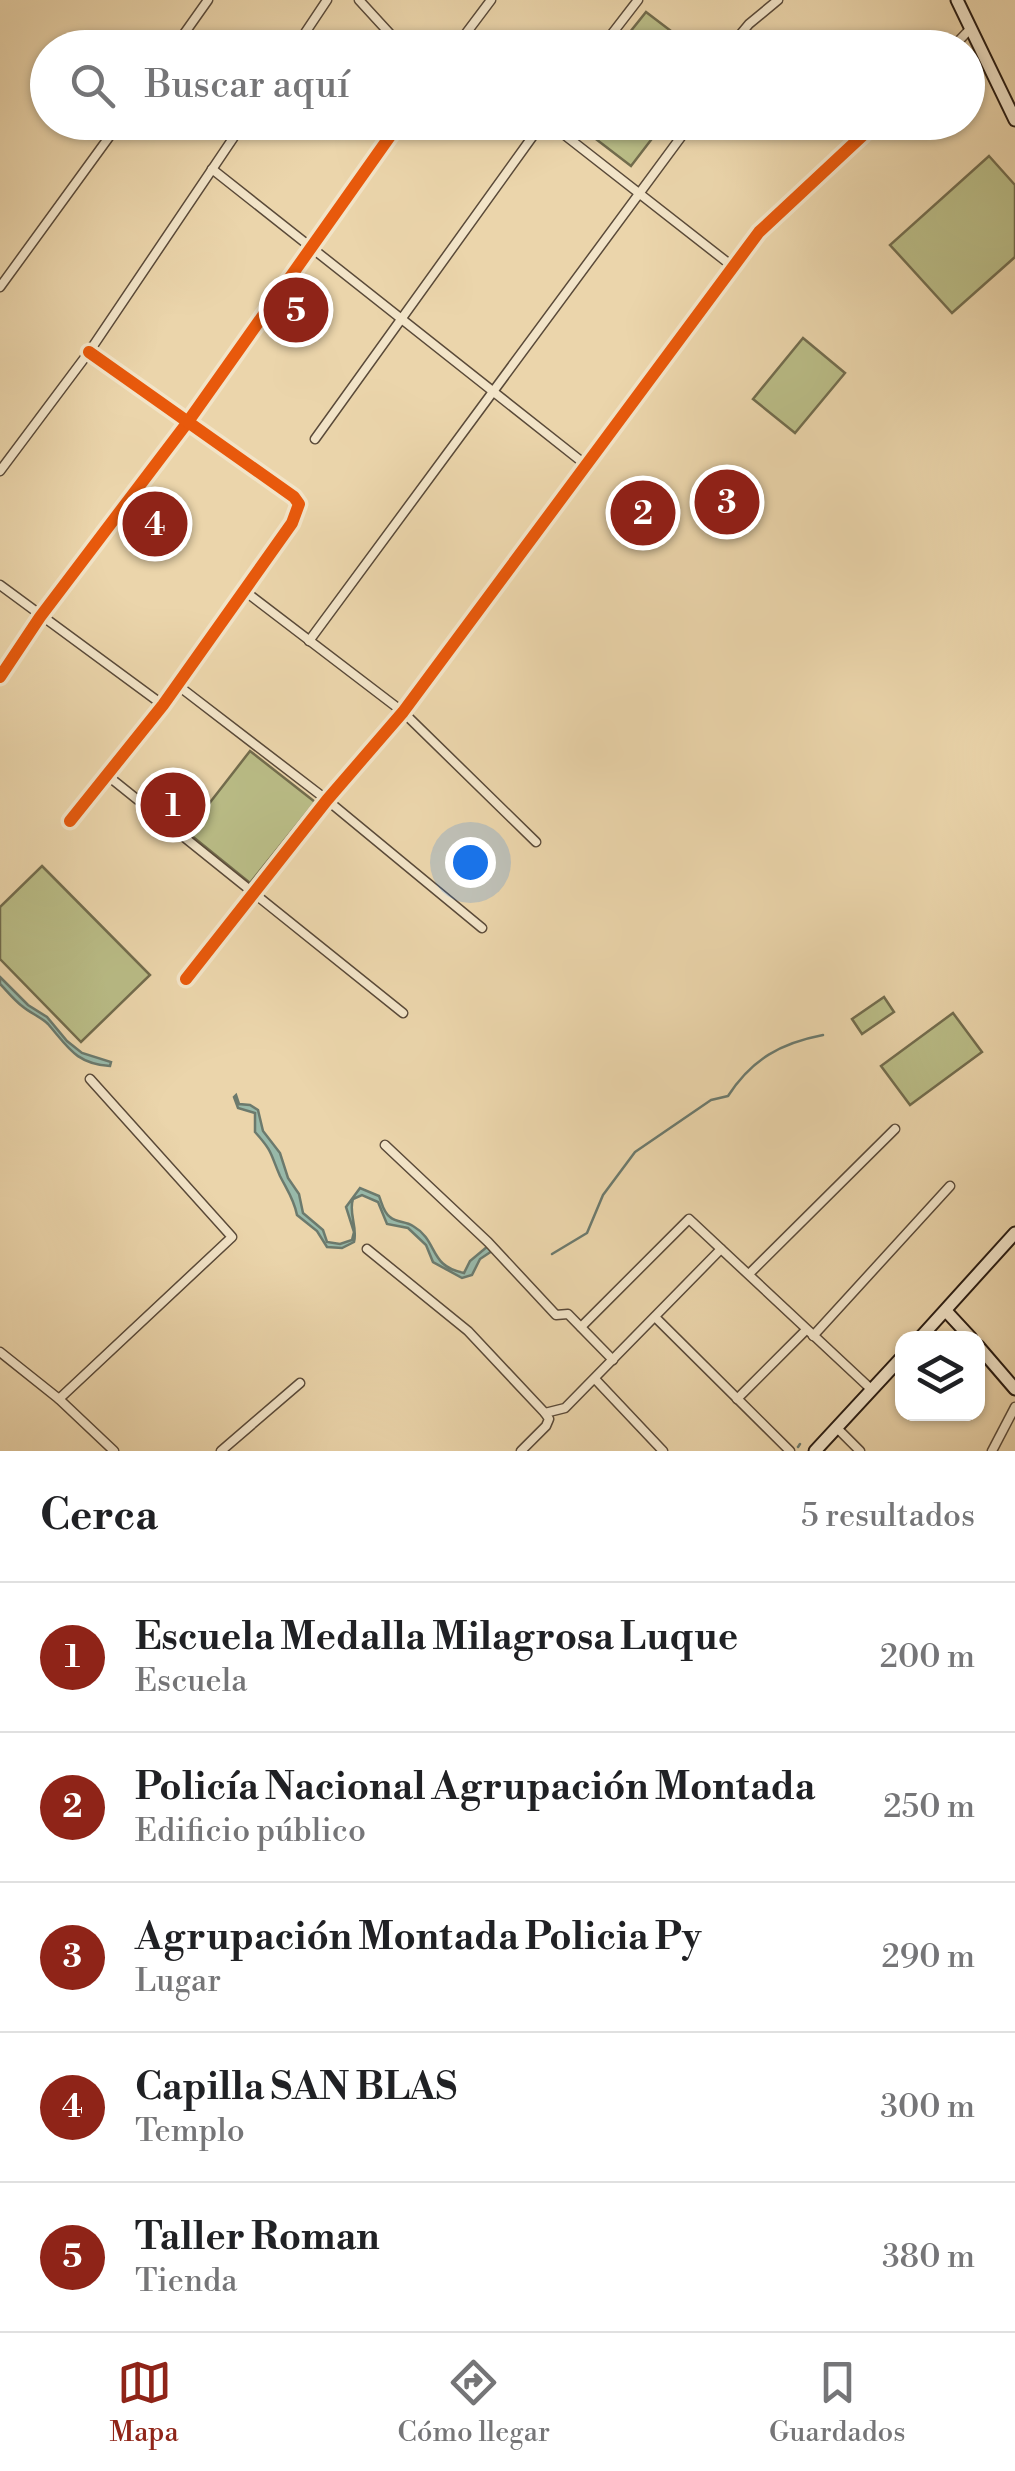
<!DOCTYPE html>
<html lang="es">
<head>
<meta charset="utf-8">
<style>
	:root { --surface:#fff; --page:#f6f6f6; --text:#202124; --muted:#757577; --line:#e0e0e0; --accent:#8f2418 }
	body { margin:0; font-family:"Libre Bodoni",serif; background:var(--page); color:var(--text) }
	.controls { position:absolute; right:30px; bottom:30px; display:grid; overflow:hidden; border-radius:20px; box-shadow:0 2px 8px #0004 }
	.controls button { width:90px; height:90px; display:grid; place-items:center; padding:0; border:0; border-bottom:2px solid var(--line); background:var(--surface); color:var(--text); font:50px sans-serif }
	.you { position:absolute; left:470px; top:862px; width:35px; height:35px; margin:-25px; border:8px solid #fff; border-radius:50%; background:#1a73e8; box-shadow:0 0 0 15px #1a73e833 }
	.badge { display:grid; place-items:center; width:65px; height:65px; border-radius:50%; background:var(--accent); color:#fff; font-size:32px; font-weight:700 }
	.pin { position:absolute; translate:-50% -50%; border:5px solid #fff; box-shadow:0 2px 10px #0006 }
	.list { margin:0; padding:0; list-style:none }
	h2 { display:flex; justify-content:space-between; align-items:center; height:130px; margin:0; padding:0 40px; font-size:42px }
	h2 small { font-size:32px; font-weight:400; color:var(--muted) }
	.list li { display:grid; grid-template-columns:65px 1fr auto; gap:30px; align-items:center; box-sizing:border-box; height:150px; padding:0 40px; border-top:2px solid var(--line) }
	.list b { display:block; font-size:38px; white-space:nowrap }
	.list p { margin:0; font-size:32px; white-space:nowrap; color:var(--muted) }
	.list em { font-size:32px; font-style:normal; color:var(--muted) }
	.icon { flex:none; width:55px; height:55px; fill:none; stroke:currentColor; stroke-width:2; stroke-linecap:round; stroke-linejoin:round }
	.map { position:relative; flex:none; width:1015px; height:1451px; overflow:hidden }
	.search { position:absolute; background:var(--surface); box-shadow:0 2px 8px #0004; left:30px; right:30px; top:30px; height:110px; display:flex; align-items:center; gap:25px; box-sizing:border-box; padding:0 35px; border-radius:55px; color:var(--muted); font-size:38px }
	.sheet { height:880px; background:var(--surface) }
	nav { display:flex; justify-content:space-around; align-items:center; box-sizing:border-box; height:140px; border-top:2px solid var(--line); background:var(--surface); font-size:28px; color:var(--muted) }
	nav a { display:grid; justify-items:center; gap:5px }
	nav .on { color:var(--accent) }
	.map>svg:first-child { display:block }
	.green { fill:#babd87; stroke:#726c4d; stroke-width:2.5 }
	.water { fill:#98b9a9; stroke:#6c7a6d; stroke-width:2.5 }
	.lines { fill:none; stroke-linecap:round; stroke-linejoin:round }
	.stream { stroke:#6c7a6d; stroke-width:2.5 }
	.street-casing { stroke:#5a4a39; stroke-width:11 }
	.secondary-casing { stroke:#291c13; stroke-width:15 }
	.street { stroke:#f2e4c8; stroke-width:8 }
	.secondary { stroke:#f2e4c8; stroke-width:11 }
	.cycleway-casing { stroke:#f2e4c8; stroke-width:19 }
	.cycleway { stroke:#e8590c; stroke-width:12 }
</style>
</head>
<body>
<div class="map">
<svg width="1015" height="1451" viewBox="0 0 1015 1451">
	<rect width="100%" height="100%" fill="#ebd5ab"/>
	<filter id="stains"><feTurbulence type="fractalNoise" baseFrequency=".002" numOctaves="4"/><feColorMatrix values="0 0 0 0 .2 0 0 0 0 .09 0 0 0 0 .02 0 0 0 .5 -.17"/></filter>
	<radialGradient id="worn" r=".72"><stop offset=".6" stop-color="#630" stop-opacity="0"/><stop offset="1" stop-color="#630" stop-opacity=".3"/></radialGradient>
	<g class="green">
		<path d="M646,12L692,47H618Z"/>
		<path d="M575,123H664L631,166Z"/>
		<path d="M989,156L1015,185V257L952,313L890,245Z"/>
		<path d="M803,338L845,373L795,433L753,399Z"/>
		<path d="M250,751L315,802L250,883L187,832Z"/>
		<path d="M42,866L150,975L81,1042L0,959V907Z"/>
		<path d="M884,997L894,1012L862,1034L852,1019Z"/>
		<path d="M953,1013L982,1052L910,1105L881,1066Z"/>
	</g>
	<g class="water">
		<path d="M0,977L28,1005L47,1017L67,1041L82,1053L111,1062L110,1066C76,1064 68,1047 48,1024C41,1017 30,1013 22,1006C14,1000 7,991 0,984Z"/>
		<path d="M236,1095L239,1104L250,1105L258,1110L263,1131L280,1153L288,1178L299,1194L303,1213L323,1230L327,1242L340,1244L352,1240L354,1232L346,1207L360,1188L379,1196C382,1203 383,1212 390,1217C397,1223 405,1221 413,1226C439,1241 428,1266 464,1273L470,1261L488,1246L492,1251L480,1259L472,1275L462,1278L433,1262L426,1245L408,1228L387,1224L378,1202L362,1195L353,1199C348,1213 358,1227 354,1242L342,1248L327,1247L317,1231L297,1215C294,1199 287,1190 280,1176C270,1153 273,1152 255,1132V1113L238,1108L234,1097Z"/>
	</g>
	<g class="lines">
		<g class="stream">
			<path d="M552,1254L587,1233L603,1195L635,1152L711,1100L728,1096C752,1059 781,1043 823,1035"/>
			<path d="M798,1447L800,1444"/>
		</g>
		<defs>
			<g id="street">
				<path d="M359,0L403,48"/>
				<path d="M174,48L208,0"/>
				<path d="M295,48L327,0"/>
				<path d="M455,48L491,0"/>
				<path d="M601,48L638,0"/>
				<path d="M729,48L749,24L778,0"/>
				<path d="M952,48L971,28"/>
				<path d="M548,122L732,266"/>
				<path d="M212,169L586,465"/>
				<path d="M0,287L120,122"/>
				<path d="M315,439L543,122"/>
				<path d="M0,471L89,352L244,122"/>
				<path d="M0,585L163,705"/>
				<path d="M242,589L403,712L536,842"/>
				<path d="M309,641L692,122"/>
				<path d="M0,677L40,617L187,423L400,122"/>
				<path d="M176,684L327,800L482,928"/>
				<path d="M108,776L403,1013"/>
				<path d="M70,821L163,705L292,523L299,504L294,497L89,352"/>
				<path d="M186,979L327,800L403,712L759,232L877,122"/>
				<path d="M385,1145L488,1242L556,1315L568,1314L613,1360"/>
				<path d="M367,1249L468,1331L545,1413"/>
				<path d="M749,1274L895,1129"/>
				<path d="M655,1317L790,1451"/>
				<path d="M581,1327L689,1219L872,1390"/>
				<path d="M813,1336L950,1186"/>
				<path d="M0,1352L59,1399L114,1451"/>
				<path d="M595,1379L663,1451"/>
				<path d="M59,1399L232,1237L90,1079"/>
				<path d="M737,1399L806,1330"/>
				<path d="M837,1428L860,1451"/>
				<path d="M221,1451L300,1383"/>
				<path d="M521,1451L546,1426L549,1419L545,1413L565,1408L721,1249"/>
				<path d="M992,1451L1015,1407"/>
			</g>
			<g id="secondary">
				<path d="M957,0L1015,120"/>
				<path d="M946,1311L971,1338"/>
				<path d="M920,1338L1015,1233"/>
				<path d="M978,1346L1015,1389"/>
				<path d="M815,1451L902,1357"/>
			</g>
		</defs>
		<use href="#street" class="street-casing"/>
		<use href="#secondary" class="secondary-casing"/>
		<use href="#street" class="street"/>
		<use href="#secondary" class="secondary"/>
		<defs>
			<g id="cycleway">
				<path d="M0,677L40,617L187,423L400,122"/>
				<path d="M70,821L163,705L292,523L299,504L294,497L89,352"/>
				<path d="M186,979L327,800L403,712L759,232L877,122"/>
			</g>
		</defs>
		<use href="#cycleway" class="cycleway-casing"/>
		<use href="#cycleway" class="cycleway"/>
	</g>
	<rect width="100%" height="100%" filter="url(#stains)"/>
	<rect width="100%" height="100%" fill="url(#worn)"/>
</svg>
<div class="controls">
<button><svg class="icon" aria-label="layers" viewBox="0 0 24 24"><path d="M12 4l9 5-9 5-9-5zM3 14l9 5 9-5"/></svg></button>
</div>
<div class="you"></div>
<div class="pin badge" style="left:173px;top:805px">1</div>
<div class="pin badge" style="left:643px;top:513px">2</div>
<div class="pin badge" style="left:727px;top:502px">3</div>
<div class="pin badge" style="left:155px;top:524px">4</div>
<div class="pin badge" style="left:296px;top:310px">5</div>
<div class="search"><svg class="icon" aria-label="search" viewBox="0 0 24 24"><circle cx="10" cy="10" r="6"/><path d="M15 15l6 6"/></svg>Buscar aquí</div>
</div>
<section class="sheet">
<h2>Cerca<small>5 resultados</small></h2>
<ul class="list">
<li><span class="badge">1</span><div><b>Escuela Medalla Milagrosa Luque</b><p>Escuela</p></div><em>200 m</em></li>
<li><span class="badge">2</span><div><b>Policía Nacional Agrupación Montada</b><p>Edificio público</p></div><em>250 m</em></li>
<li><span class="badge">3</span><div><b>Agrupación Montada Policia Py</b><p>Lugar</p></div><em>290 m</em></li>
<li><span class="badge">4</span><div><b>Capilla SAN BLAS</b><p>Templo</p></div><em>300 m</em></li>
<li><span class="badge">5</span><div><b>Taller Roman</b><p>Tienda</p></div><em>380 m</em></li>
</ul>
</section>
<nav>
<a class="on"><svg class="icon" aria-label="map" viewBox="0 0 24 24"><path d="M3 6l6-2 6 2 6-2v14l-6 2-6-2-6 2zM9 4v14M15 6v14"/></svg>Mapa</a>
<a><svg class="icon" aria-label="directions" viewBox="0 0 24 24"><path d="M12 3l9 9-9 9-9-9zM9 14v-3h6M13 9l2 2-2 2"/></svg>Cómo llegar</a>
<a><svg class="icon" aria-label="saved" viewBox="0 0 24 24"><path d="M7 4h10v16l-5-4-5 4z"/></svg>Guardados</a>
</nav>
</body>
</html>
